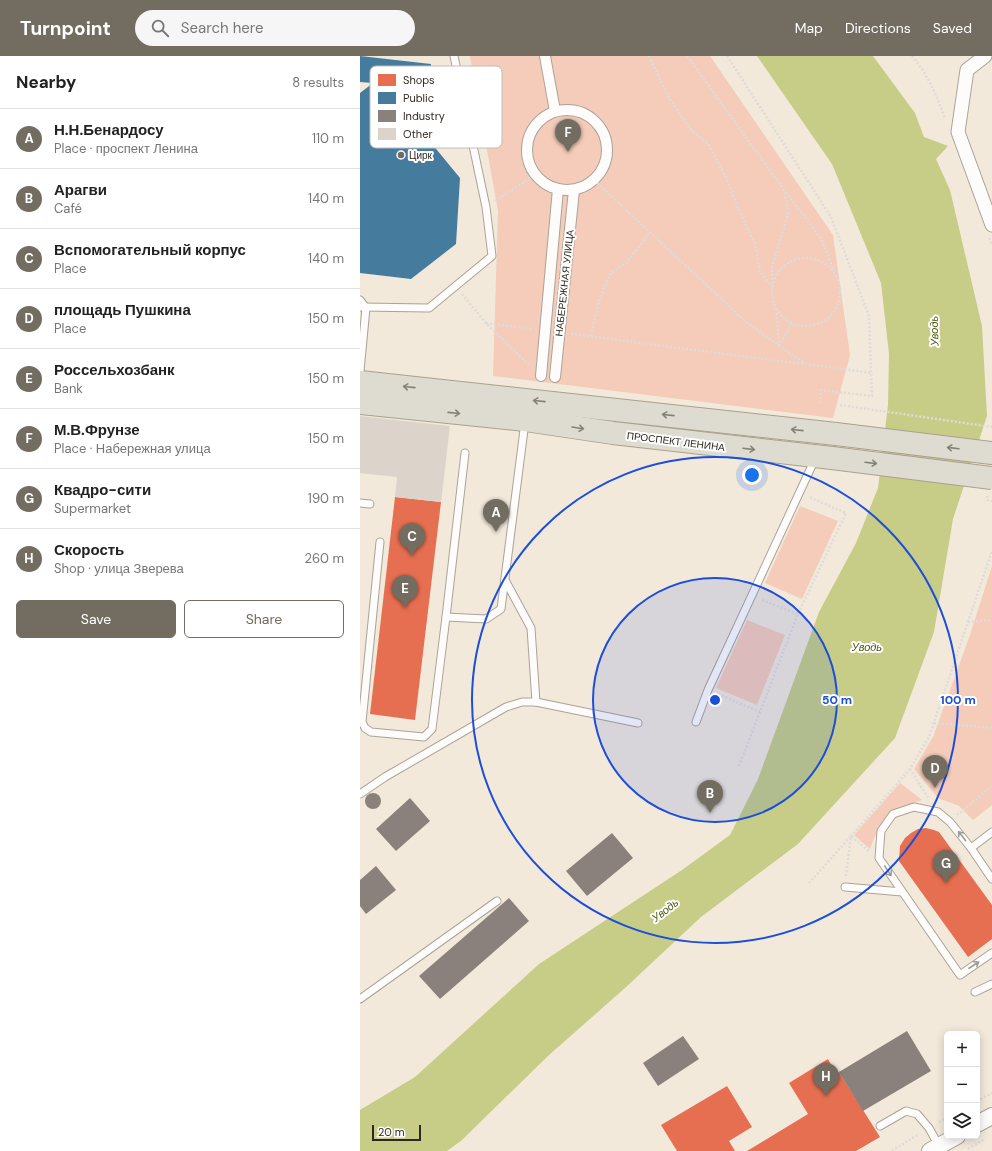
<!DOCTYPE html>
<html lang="en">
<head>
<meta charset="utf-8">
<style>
	:root { --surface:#fff; --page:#f6f6f6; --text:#222; --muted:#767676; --line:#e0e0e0; --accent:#736c61 }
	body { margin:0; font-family:"DM Sans",sans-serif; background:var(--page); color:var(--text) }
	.controls { position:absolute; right:12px; bottom:12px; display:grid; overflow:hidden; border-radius:6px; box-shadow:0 2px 10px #0003 }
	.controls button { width:36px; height:36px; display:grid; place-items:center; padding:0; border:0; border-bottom:1px solid var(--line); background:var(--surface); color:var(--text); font:20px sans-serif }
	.scale { position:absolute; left:12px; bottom:10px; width:49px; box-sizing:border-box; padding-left:4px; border:2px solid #2e281f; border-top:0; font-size:11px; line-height:14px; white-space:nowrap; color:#2e281f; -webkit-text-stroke:3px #fff; paint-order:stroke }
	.you { position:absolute; left:392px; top:419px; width:14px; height:14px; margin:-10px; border:3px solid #fff; border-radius:50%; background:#1a73e8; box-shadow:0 0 0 6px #1a73e833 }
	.badge { display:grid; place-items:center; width:26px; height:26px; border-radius:50%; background:var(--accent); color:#fff; font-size:13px; font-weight:700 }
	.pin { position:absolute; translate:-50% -33px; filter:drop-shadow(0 1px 2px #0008) }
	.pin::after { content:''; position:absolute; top:21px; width:14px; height:12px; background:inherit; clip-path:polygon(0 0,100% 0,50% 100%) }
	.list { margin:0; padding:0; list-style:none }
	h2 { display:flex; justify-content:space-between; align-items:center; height:52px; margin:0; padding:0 16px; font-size:17px }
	h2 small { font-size:13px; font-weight:400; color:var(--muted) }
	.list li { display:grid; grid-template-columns:26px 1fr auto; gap:12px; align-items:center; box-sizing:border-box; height:60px; padding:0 16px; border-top:1px solid var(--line) }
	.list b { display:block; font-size:15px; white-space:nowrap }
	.list p { margin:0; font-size:13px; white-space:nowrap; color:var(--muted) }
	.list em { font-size:13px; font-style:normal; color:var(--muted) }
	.actions { display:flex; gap:8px; padding:12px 16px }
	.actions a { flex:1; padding:9px 0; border:1px solid var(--accent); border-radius:6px; text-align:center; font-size:14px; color:var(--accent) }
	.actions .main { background:var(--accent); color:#fff }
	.icon { flex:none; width:22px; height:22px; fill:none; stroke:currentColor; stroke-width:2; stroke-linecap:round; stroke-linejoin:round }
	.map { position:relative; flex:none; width:632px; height:1095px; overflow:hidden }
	header { display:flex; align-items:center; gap:24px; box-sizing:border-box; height:56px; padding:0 20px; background:var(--accent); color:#fff }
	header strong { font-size:19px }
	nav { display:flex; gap:22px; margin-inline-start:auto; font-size:14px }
	.search { width:280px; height:36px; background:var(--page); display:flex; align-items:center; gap:10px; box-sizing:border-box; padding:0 14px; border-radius:22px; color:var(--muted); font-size:15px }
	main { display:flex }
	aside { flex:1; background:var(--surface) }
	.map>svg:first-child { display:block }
	.green { fill:#f5cbb9 }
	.water { fill:#c7cd86 }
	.shops { fill:#e76f51 }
	.public { fill:#457b9d }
	.industry { fill:#8a817c }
	.building { fill:#dcd3ca }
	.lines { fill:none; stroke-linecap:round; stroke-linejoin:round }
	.service-casing { stroke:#aaa399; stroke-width:9 }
	.pedestrian-casing { stroke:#aaa399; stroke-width:12 }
	.minor-casing { stroke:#aaa399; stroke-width:15 }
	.tertiary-casing { stroke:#aaa399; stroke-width:18 }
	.trunk-casing { stroke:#a8a18e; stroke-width:24 }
	.path { stroke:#dedbd8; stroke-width:2.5; stroke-dasharray:2 2; stroke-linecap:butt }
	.service { stroke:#fdfcfa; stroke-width:7 }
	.pedestrian { stroke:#fdfcfa; stroke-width:10 }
	.minor { stroke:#fdfcfa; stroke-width:13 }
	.tertiary { stroke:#fdfcfa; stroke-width:16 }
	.trunk { stroke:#dedbd0; stroke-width:22 }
	.trunk-bridge-casing { stroke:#a8a18e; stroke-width:24; stroke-linecap:butt }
	.trunk-bridge { stroke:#dedbd0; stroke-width:22 }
	.oneway { stroke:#868278 }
	.oneway2 { stroke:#a09d97 }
	.ring { fill:none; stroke:#1d4ed8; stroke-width:2 }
	.poi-dot { fill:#736c61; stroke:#fff; stroke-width:1.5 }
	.labels { text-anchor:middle; stroke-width:4; stroke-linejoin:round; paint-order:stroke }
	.poi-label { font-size:10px; fill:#2e281f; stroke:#fff; text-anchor:start }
	.street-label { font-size:10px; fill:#2e281f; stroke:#fff }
	.water-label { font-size:11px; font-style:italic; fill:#515812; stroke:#fff }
	.key { fill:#fff; stroke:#c0bebc; stroke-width:1 }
	.key-label { font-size:11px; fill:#2e281f }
	.centre { fill:#1d4ed8; stroke:#fff; stroke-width:2 }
	.ring-label { font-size:12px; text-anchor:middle; font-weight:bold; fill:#1d4ed8; stroke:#fff; stroke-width:4; stroke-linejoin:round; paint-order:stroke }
</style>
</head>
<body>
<header>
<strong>Turnpoint</strong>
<div class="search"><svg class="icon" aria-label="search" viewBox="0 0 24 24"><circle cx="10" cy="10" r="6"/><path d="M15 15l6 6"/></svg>Search here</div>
<nav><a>Map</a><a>Directions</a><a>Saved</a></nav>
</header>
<main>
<aside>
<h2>Nearby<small>8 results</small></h2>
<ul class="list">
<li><span class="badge">A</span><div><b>Н.Н.Бенардосу</b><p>Place · проспект Ленина</p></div><em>110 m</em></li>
<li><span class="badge">B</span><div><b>Арагви</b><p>Café</p></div><em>140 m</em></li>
<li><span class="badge">C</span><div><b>Вспомогательный корпус</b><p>Place</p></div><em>140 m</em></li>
<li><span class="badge">D</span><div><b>площадь Пушкина</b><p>Place</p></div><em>150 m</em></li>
<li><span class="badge">E</span><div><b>Россельхозбанк</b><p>Bank</p></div><em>150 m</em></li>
<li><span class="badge">F</span><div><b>М.В.Фрунзе</b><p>Place · Набережная улица</p></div><em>150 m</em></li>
<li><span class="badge">G</span><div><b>Квадро-сити</b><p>Supermarket</p></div><em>190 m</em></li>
<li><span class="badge">H</span><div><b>Скорость</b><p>Shop · улица Зверева</p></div><em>260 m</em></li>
</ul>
<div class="actions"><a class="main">Save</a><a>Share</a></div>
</aside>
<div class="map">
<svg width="632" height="1095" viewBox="0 0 632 1095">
	<rect width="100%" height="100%" fill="#f2e9db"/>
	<g class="green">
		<path d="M110,0H350L473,179L490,299L473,362L133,320L138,155Z"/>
		<path d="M440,450L478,465L442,543L405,527Z"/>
		<path d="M632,510V749L613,764L599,750L578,742L554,713L573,681L610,579Z"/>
		<path d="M387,564L425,579L397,649L356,632Z"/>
		<path d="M540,727L562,744C535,753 519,765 510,793L494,779Z"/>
	</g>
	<path class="water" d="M397,0H513L555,57L564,81L588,90L576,103L590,134L622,270L627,360L593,463L574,576L535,682L438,788L341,861L265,932L189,999L102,1084L87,1095H0V1054L55,1021L179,908L322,814L370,779L398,723L459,556L496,487L518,432L528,349L529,298L521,227L472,108Z"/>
	<g class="shops">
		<path d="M35,441L81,446L55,664L10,658Z"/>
		<path d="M566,772L574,774L579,776L632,849V883L608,901L539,805L540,790L545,782L551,777L558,773Z"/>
		<path d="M468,1003L476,1018L479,1016L520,1081L496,1095H387L448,1058L429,1027Z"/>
		<path d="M367,1030L392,1071L369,1085L375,1095H317L301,1069Z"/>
	</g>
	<path class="public" d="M0,0L71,8L63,77L100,122L96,188L51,223L0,217V37L13,27L0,26Z"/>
	<g class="industry">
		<circle cx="13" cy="745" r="8"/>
		<path d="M50,742L70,765L36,795L16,773Z"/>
		<path d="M252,777L273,802L227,840L206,815Z"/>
		<path d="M16,810L36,834L6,858L0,850V824Z"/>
		<path d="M149,842L169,865L80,943L59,920Z"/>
		<path d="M547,975L571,1015L503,1055L479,1016Z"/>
		<path d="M323,980L339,1003L298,1030L283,1007Z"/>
	</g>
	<path class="building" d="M0,360L90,370L81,446L35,441L37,421L0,417Z"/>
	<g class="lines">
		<defs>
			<g id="service">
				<path d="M0,244L6,252L0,315"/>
				<path d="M0,251L69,252L132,200L126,151L94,0"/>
				<path d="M105,397L86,561L126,563L141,553L165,366"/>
				<path d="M0,447L10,448"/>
				<path d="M20,486L2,666L5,672L11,676L64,681L72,673L86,561"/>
				<path d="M145,524L171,572L176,646"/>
				<path d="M336,666L348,634L455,403"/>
				<path d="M0,738L25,721L146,651L162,646H176L278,667"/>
				<path d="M611,792L632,776"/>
				<path d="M632,823L611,792L590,766L578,756L554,751L533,758L521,775L519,802L600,919L632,897"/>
				<path d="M485,831L542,836"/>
				<path d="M615,936L632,928"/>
				<path d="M0,943L137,845"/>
				<path d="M520,1070L546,1055L557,1058L569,1072L579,1090"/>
			</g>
			<g id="pedestrian">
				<path d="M185,0L195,55"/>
				<circle cx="207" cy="94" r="40"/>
				<path d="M181,320L198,133"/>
				<path d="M195,321L214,134"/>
			</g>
			<path id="minor" d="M625,0L607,14L598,76L632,169"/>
			<g id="tertiary">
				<path d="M617,1068L632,1060"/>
				<path d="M570,1095L597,1080"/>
			</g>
			<g id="trunk">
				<path d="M0,326L476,378L632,397"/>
				<path d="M0,347L165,364L253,377L472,402"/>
			</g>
		</defs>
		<use href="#service" class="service-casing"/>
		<use href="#pedestrian" class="pedestrian-casing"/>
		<use href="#minor" class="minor-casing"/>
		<use href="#tertiary" class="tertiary-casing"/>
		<use href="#trunk" class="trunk-casing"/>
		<g class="path">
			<path d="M289,0L310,44L330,73L348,88L365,119L378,152L395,188L400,215L412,231"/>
			<path d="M327,0L425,135L461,182L474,215"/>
			<path d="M367,0L471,161L509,260L512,340L461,334L460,348"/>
			<path d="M552,0C569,20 576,38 585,63"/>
			<path d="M234,124L384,264L419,290L446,308L512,317"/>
			<path d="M135,145L175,119"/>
			<path d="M629,182L632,189"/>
			<circle cx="446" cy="236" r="34"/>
			<path d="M412,228V212L428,158L425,136"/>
			<path d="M102,238L126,267L169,309"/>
			<path d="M416,253L419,290"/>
			<path d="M126,267L173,273"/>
			<path d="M211,278L444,308"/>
			<path d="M231,280L239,244L250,218L267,206L290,176"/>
			<path d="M419,290L432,268"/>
			<path d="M480,349L632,371"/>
			<path d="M627,440V444L632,445"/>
			<path d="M402,544L438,558"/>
			<path d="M608,566L632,564"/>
			<path d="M358,638L400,656"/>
			<path d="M574,667L632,672"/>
			<path d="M379,710L438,558L486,457L449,441"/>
			<path d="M550,713L569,743"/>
			<path d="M597,759L632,730"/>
			<path d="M486,820L491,780L550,713L569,681L632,495"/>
			<path d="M449,827L491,780L509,795"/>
			<path d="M617,1045L632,1037"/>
			<path d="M579,1066L587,1061"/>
			<path d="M608,1093L625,1083"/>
			<path d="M532,1095L559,1078"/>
		</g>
		<use href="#service" class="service"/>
		<use href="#pedestrian" class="pedestrian"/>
		<use href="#minor" class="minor"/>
		<use href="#tertiary" class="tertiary"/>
		<use href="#trunk" class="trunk"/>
		<defs>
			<path id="trunk-bridge" d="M472,402L632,422"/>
		</defs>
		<use href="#trunk-bridge" class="trunk-bridge-casing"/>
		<use href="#trunk-bridge" class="trunk-bridge"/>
	</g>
	<defs><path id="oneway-shaft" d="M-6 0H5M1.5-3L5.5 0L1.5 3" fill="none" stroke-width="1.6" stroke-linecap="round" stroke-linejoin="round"/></defs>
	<g class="oneway">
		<use href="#oneway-shaft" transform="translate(49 331) rotate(-174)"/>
		<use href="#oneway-shaft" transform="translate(179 345) rotate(-174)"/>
		<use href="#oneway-shaft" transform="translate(94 357) rotate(6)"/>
		<use href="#oneway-shaft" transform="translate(308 359) rotate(-174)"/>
		<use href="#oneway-shaft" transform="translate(218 372) rotate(9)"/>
		<use href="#oneway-shaft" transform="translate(437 374) rotate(-174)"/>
		<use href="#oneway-shaft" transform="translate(593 392) rotate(-173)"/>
		<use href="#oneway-shaft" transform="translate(389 393) rotate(7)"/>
		<use href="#oneway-shaft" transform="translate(511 407) rotate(7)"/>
	</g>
	<g class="oneway2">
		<use href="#oneway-shaft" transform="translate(602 780) rotate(-128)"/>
		<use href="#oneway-shaft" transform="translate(528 815) rotate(56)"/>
		<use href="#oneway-shaft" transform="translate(614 909) rotate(-33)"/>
	</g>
	<circle cx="355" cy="644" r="122" fill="#1d4ed8" fill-opacity=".12"/>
	<g class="ring">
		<circle cx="355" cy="644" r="122"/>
		<circle cx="355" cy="644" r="243"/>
	</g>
	<circle class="poi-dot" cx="41" cy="99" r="4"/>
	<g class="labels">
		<g class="poi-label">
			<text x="49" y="103">Цирк</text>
		</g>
		<g class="street-label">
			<text transform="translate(204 227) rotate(-84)" y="4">НАБЕРЕЖНАЯ УЛИЦА</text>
			<text transform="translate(316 385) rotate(7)" y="4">ПРОСПЕКТ ЛЕНИНА</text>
		</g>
		<g class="water-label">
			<text transform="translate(574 275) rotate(-92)" y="4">Уводь</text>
			<text x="507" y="595">Уводь</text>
			<text transform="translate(305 854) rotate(-38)" y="4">Уводь</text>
		</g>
	</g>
	<rect x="10" y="10" width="132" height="82" rx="6" class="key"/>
	<rect x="18" y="18" width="18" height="12" fill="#e76f51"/>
	<rect x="18" y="36" width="18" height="12" fill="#457b9d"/>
	<rect x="18" y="54" width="18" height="12" fill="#8a817c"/>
	<rect x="18" y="72" width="18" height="12" fill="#dcd3ca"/>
	<g class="key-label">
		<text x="43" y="28">Shops</text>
		<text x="43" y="46">Public</text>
		<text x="43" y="64">Industry</text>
		<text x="43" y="82">Other</text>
	</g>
	<circle cx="355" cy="644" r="6" class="centre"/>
	<g class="ring-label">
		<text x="477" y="648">50 m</text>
		<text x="598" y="648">100 m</text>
	</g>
</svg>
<div class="controls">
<button>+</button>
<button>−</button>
<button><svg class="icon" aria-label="layers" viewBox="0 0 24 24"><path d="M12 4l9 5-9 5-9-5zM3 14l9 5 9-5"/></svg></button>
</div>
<div class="scale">20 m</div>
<div class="you"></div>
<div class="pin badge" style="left:136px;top:476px">A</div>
<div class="pin badge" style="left:350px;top:757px">B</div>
<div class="pin badge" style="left:52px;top:500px">C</div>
<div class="pin badge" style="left:575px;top:732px">D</div>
<div class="pin badge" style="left:45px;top:552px">E</div>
<div class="pin badge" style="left:208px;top:96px">F</div>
<div class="pin badge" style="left:586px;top:827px">G</div>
<div class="pin badge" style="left:466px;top:1040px">H</div>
</div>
</main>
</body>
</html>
